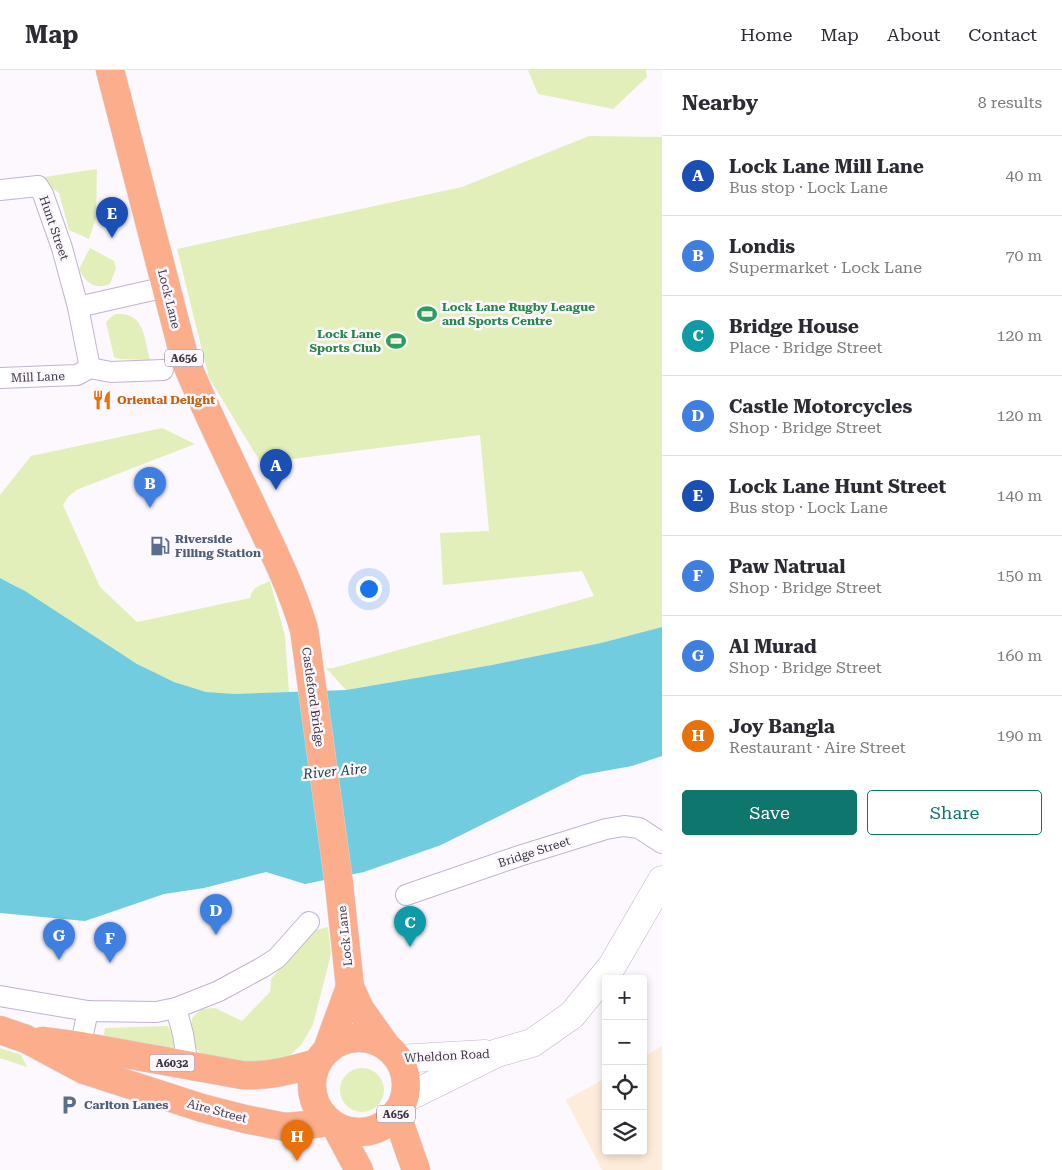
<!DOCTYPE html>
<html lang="en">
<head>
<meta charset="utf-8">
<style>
	:root { --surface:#fff; --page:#f2f2f3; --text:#2b2b33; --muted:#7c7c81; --line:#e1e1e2; --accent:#0f766e }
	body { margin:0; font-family:"Roboto Serif",serif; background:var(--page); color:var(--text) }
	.controls { position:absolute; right:15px; bottom:15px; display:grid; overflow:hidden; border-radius:5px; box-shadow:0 2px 8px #0003 }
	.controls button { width:45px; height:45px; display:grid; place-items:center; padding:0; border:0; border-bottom:1px solid var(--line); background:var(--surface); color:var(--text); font:25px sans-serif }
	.you { position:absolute; left:368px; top:518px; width:18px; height:18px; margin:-12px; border:4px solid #fff; border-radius:50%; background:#1a73e8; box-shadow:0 0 0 8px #1a73e833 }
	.badge { display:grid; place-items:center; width:32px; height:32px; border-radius:50%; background:var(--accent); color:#fff; font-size:16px; font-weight:700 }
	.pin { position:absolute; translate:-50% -41px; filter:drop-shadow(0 1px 2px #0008) }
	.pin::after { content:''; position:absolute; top:26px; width:18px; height:15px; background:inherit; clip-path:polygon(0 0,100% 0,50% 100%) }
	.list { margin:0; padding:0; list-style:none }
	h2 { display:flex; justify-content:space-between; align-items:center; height:65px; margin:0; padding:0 20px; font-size:21px }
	h2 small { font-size:16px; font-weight:400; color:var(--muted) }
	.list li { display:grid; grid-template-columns:32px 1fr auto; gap:15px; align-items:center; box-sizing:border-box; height:80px; padding:0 20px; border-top:1px solid var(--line) }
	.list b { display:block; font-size:19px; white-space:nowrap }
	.list p { margin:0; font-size:16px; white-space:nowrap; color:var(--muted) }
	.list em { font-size:16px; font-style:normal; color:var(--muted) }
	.actions { display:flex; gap:10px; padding:15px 20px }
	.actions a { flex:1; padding:11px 0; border:1px solid var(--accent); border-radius:5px; text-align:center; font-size:18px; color:var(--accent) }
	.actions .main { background:var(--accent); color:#fff }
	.icon { flex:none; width:28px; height:28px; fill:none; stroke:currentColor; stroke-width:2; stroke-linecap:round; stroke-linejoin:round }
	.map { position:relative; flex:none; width:662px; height:1100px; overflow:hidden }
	header { display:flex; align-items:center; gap:30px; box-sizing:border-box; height:70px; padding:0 25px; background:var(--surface); border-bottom:1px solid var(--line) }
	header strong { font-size:24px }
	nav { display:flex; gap:28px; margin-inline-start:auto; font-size:18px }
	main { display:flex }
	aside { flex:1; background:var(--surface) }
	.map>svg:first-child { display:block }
	.education { fill:#feecdb }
	.green { fill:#e2efbb }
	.water { fill:#71ccdf }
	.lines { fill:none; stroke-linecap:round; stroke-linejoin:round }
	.street-casing { stroke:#c2b2cf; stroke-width:22 }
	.secondary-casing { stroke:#c2b2cf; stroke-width:29 }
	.primary-casing { stroke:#d8d7d9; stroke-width:29 }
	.street { stroke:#fff; stroke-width:20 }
	.secondary { stroke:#fff; stroke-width:28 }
	.primary { stroke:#fbad8c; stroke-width:28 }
	.labels { text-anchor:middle; stroke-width:5; stroke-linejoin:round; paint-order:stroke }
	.shield { fill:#fcf8fe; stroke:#77717b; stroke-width:1 }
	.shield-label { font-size:11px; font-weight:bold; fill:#3e3743 }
	.street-label { font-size:12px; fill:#3e3743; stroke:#fcf8fe }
	.leisure-label { font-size:12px; font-weight:bold; fill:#27864d; stroke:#fcf8fe; text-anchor:start }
	.food-label { font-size:12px; font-weight:bold; fill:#c56008; stroke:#fcf8fe; text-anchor:start }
	.service-label { font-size:12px; font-weight:bold; fill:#4e5e75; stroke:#fcf8fe; text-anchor:start }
	.water-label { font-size:14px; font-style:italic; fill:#17424a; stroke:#fcf8fe }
</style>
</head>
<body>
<header>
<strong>Map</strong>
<nav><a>Home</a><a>Map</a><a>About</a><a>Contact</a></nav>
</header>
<main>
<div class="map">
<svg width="662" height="1100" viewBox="0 0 662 1100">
	<rect width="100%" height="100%" fill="#fcf8fe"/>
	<path class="education" d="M662,976V1100H602L566,1030L606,1008V1081H643V987Z"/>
	<g class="green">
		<path d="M528,0H646L647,7L613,39L538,24Z"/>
		<path d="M589,66L662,67V557L601,573L492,595L346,620L326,598H333L594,526L582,501L443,515L440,463L489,461L480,365L261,393L209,308L177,179L462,117Z"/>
		<path d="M97,99L96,148L89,169L69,160L59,123L38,108Z"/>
		<path d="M90,178L114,191L116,198L110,214C94,220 86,213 79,199Z"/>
		<path d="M116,244C145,242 144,268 150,290L119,289L114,287L106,252L111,247Z"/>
		<path d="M162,358L195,374L76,420L68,427L63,435L100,517L137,552L250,528C253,516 259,516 270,511L285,566L289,622C264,623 229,627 206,622C153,610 103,573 59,544C39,531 21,517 0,508V425L31,386Z"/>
		<path d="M328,857L331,884L313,955L301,975L286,989L265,993L207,990L192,974L190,965L192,948L201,939L215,938L242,951L270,922L271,909L312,861Z"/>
		<path d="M168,956L172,965L174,979L106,970L104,964L105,958Z"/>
		<path d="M0,978L21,985L27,997L0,988Z"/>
		<circle cx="362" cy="1020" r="22"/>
	</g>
	<path class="water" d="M0,508L25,521L137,594L174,612L206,622L234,624L346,620L492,595L601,573L662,557V686L632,696L582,705L441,775L364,802L305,814L266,802L204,818L164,824L85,851L0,843Z"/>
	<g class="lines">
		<defs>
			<g id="street">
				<path d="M0,120L38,116L43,124L62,178L78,237L90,298"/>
				<path d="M78,237L166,217"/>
				<path d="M0,308L77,305L90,298L111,302L163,300"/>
				<path d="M406,825L519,786L606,759L624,756L639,758L662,773"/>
				<path d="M0,926L88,941L156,942L176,938L219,921L263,897L277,888L309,852"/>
				<path d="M176,938L183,964L188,996"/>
				<path d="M78,987L88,941"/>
			</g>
			<g id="secondary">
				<path d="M398,989L485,984"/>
				<path d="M404,1029L497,983L532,973L572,945L612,896L662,810"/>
			</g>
			<g id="primary">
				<path d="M110,0L185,290C205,339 229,387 252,436C271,476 291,516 304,559L339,814L350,917L360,939L387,977"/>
				<path d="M0,960L26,969L84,1000L202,1038L245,1049L285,1057L309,1055L329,1052"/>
				<circle cx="359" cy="1015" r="47"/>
				<path d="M42,971L81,976L242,1005C268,1007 292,1000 317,993"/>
				<path d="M327,980L350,917"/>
				<path d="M396,1043L416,1100"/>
				<path d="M336,1057L359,1100"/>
			</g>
		</defs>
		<use href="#street" class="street-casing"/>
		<use href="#secondary" class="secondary-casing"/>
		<use href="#primary" class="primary-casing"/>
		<use href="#street" class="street"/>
		<use href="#secondary" class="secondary"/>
		<use href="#primary" class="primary"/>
	</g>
	<defs>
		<symbol id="stadium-bare" viewBox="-9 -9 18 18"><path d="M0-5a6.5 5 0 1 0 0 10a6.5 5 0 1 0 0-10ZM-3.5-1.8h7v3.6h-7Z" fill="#2e9e5b" stroke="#fcf8fe" stroke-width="2.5" paint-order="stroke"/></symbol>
		<symbol id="restaurant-bare" viewBox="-9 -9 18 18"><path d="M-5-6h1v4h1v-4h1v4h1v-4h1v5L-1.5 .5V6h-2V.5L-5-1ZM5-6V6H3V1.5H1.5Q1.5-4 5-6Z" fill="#e8710a" stroke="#fcf8fe" stroke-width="2.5" paint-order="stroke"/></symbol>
		<symbol id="fuel-bare" viewBox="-9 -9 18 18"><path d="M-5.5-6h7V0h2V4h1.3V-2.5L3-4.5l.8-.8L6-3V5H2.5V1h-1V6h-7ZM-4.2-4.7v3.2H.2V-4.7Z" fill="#5c6f8a" stroke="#fcf8fe" stroke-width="2.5" paint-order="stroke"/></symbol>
		<symbol id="parking-bare" viewBox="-9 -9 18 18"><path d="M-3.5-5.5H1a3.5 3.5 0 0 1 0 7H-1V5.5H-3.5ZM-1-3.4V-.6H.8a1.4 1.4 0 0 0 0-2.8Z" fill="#5c6f8a" stroke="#fcf8fe" stroke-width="2.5" paint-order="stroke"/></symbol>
	</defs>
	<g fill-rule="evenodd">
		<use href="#stadium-bare" x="413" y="230" width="28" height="28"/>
		<use href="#stadium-bare" x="382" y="257" width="28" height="28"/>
		<use href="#restaurant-bare" x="88" y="316" width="28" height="28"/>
		<use href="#fuel-bare" x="146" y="462" width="28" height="28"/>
		<use href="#parking-bare" x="55" y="1021" width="28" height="28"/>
	</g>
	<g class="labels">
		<g class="shield">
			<rect x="165" y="279.5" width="38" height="17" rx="4"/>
			<rect x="149.5" y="984.5" width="45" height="17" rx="4"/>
			<rect x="377" y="1035.5" width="38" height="17" rx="4"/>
		</g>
		<g class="shield-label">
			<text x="184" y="292">A656</text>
			<text x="172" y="997">A6032</text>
			<text x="396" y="1048">A656</text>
		</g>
		<g class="street-label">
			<text transform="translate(54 158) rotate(71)" y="4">Hunt Street</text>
			<text transform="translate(169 229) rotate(76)" y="4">Lock Lane</text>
			<text transform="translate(38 307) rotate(-2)" y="4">Mill Lane</text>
			<text transform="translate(313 627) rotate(82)" y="4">Castleford Bridge</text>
			<text transform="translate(534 782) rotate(-18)" y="4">Bridge Street</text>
			<text transform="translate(345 866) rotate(-96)" y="4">Lock Lane</text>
			<text transform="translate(447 986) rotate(-3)" y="4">Wheldon Road</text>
			<text transform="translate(217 1041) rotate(15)" y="4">Aire Street</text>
		</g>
		<g class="leisure-label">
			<text x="442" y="241">Lock Lane Rugby League<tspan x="442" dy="14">and Sports Centre</tspan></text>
			<text x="381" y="268" text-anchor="end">Lock Lane<tspan x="381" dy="14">Sports Club</tspan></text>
		</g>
		<g class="food-label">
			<text x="117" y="334">Oriental Delight</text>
		</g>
		<g class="service-label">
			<text x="175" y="473">Riverside<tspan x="175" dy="14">Filling Station</tspan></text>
			<text x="84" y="1039">Carlton Lanes</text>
		</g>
		<g class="water-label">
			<text transform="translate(335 701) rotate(-5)" y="5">River Aire</text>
		</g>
	</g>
</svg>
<div class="controls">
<button>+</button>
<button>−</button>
<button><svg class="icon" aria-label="locate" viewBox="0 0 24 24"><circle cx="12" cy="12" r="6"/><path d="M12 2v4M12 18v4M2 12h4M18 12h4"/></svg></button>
<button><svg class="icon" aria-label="layers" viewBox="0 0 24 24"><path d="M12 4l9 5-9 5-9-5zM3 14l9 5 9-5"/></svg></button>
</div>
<div class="you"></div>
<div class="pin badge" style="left:276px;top:420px;background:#1a4fb4">A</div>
<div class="pin badge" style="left:150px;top:438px;background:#3f7fe0">B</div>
<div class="pin badge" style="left:410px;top:877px;background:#0f9aa8">C</div>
<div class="pin badge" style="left:216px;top:865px;background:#3f7fe0">D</div>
<div class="pin badge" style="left:112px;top:168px;background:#1a4fb4">E</div>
<div class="pin badge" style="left:110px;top:893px;background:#3f7fe0">F</div>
<div class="pin badge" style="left:59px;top:890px;background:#3f7fe0">G</div>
<div class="pin badge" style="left:297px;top:1091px;background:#e8710a">H</div>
</div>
<aside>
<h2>Nearby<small>8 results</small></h2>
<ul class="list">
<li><span class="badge" style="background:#1a4fb4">A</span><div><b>Lock Lane Mill Lane</b><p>Bus stop · Lock Lane</p></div><em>40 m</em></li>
<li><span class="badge" style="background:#3f7fe0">B</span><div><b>Londis</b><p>Supermarket · Lock Lane</p></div><em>70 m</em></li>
<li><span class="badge" style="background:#0f9aa8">C</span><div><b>Bridge House</b><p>Place · Bridge Street</p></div><em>120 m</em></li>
<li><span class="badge" style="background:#3f7fe0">D</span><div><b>Castle Motorcycles</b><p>Shop · Bridge Street</p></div><em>120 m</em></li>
<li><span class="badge" style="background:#1a4fb4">E</span><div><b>Lock Lane Hunt Street</b><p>Bus stop · Lock Lane</p></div><em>140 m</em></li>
<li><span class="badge" style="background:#3f7fe0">F</span><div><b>Paw Natrual</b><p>Shop · Bridge Street</p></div><em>150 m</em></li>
<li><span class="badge" style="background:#3f7fe0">G</span><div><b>Al Murad</b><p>Shop · Bridge Street</p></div><em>160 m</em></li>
<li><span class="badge" style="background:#e8710a">H</span><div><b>Joy Bangla</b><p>Restaurant · Aire Street</p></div><em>190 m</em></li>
</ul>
<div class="actions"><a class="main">Save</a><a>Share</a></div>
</aside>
</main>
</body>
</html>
